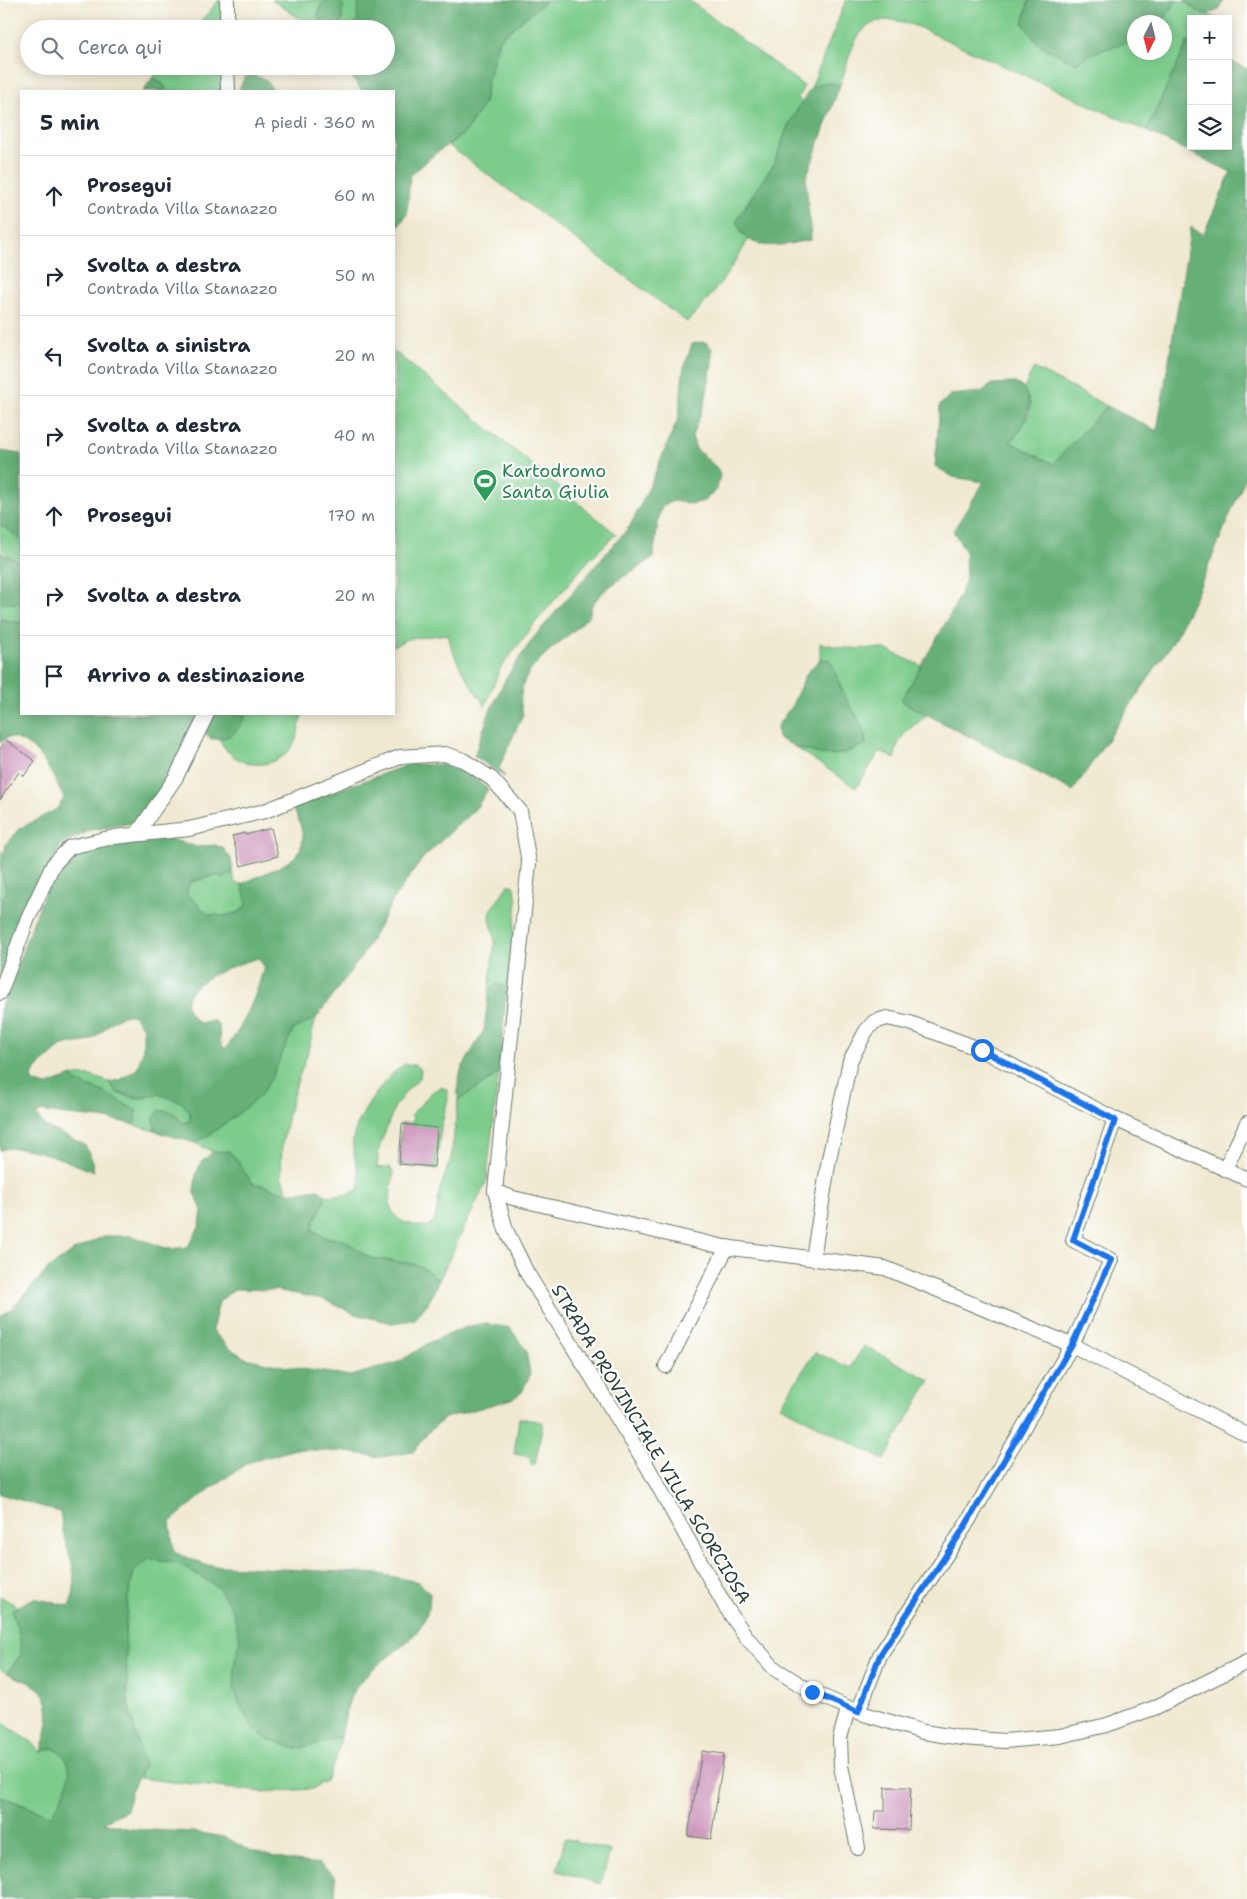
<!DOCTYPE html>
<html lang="it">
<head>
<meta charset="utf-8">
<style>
	:root { --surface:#fff; --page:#f6f6f7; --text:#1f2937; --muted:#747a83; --line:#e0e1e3 }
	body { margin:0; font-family:"Shantell Sans",sans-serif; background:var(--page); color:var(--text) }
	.controls { position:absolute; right:15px; top:15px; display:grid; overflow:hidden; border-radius:0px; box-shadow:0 2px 12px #0003 }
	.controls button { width:45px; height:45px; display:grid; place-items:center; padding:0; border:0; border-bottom:1px solid var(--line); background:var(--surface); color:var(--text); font:25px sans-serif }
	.compass { position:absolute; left:1127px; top:15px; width:45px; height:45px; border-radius:50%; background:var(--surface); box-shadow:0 2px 12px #0003; rotate:186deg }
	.stop { position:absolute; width:15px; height:15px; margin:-11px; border:4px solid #1a73e8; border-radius:50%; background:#fff }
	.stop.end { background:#1a73e8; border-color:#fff; box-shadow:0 1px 5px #0008 }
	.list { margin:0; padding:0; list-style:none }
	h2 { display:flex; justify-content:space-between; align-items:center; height:65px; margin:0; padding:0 20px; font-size:21px }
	h2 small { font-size:16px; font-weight:400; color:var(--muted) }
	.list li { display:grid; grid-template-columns:32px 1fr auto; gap:15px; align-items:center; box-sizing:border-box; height:80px; padding:0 20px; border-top:1px solid var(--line) }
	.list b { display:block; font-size:19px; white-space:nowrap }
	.list p { margin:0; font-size:16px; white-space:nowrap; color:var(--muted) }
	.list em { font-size:16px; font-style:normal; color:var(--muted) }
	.icon { flex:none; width:28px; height:28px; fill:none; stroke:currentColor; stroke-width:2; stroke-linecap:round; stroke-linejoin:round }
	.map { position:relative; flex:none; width:1247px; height:1899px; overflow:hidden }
	.search { position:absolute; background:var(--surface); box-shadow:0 2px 12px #0003; left:20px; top:20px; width:375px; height:55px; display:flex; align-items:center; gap:12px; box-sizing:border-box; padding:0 18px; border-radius:28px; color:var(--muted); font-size:19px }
	.panel { position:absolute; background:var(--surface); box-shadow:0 2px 12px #0003; left:20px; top:90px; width:375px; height:625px; border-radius:0px }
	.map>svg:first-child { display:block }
	.green { fill:#7dcc8c; stroke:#4e8460 }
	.forest { fill:#66b078; stroke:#427656; fill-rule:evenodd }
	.building { fill:#ce99bd }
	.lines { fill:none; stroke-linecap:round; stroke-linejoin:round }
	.minor-casing { stroke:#68796b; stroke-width:16 }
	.minor { stroke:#fff; stroke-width:14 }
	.route { stroke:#1a73e8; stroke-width:6 }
	.labels { text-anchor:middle; stroke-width:4.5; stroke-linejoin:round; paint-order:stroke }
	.leisure-label { font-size:18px; fill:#27864d; stroke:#fff; text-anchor:start }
	.street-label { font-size:18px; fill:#1f3d34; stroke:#fff }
</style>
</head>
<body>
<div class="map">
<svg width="1247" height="1899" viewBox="0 0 1247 1899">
	<rect width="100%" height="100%" fill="#fff"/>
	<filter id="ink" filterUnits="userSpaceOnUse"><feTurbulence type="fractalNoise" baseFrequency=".02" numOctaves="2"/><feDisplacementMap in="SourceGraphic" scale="10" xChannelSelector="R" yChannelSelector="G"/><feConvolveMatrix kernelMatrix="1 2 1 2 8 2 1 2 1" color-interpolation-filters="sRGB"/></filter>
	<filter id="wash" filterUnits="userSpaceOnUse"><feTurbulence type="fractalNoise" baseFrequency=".0096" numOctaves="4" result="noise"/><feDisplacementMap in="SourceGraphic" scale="20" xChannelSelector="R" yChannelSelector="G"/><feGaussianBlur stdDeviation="1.12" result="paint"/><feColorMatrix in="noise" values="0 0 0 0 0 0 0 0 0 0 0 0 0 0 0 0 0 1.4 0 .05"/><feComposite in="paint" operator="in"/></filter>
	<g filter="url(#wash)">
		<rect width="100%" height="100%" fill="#f0e9d1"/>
		<g class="green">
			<path d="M219,0H225L224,29H194Z"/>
			<path d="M272,0H360L357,10L358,20L350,29H315Z"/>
			<path d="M547,0H689L804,86L798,98L802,102L788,126L774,164L746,204L740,232L749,238C732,269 712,297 687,322L448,145L466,132L484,103L488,79L499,39Z"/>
			<path d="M846,0H1029L1027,5L1064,57L1076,63L1093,53L1134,40V52H1164V22H1160L1167,16L1176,0L1186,3L1197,11L1219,19H1191V43L1188,42L1146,131L916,26C908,24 898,20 890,20C853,19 850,59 840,85L826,82L811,88Z"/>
			<path d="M162,66H224V91H166L164,85L154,77Z"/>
			<path d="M394,351L616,534L589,560L535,623L500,669L485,706C470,683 453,661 448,634L407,639L394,646Z"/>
			<path d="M1034,368L1107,406L1053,464L1010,442C1018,433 1032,415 1030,403C1029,398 1025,393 1024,388Z"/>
			<path d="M0,525L9,529L21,542V563C0,551 0,552 0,525Z"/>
			<path d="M0,603H21V623L0,619Z"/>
			<path d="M820,643L843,648L885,649L922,666L901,701L927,715C910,730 897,733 895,759L880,751L856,788L792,745L816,753L861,723L845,697L830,660L820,659Z"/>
			<path d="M220,714H302C300,723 298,739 292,747C274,772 234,770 220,740C217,734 220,721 220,714Z"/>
			<path d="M0,851L4,853L1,869L7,891L0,908Z"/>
			<path d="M233,873L235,883L242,884L247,904L240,912L225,916L209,915L187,894L189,883L217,875L224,878Z"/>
			<path d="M508,885H512L515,889L517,902L507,987L496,985L489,990L495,940L490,918V912Z"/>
			<path d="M316,1018L307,1055L297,1082L288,1114L282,1145L281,1176L289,1193C276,1191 265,1184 252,1183L237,1160L229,1151L213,1152L195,1143L209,1135L239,1113L260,1096L293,1030Z"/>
			<path d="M405,1064L415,1065L421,1070L420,1078L409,1088L395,1106L379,1148L377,1168L390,1167L394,1173C387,1208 386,1223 427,1227L435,1220L440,1189L451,1158L458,1101C471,1090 486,1084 499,1073L486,1183L439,1280L428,1271L414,1264L370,1258L344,1240L324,1237L313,1230C313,1215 325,1211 325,1195C338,1196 346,1196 359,1189C361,1173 355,1163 353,1147C350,1127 375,1094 387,1079C392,1073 399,1069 405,1064Z"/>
			<path d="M72,1076H91L109,1082L117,1093L131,1097L142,1098L158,1094L181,1102L190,1111V1121L182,1123L175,1113L154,1118L155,1131L134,1125L136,1111L104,1092L77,1082Z"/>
			<path d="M440,1087L447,1089L448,1099L441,1127L436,1169L398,1165L401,1123H413L412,1114L431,1093Z"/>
			<path d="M864,1346L930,1380L884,1460L780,1406L815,1352L850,1368Z"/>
			<path d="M519,1418L543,1422L535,1465L530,1464L531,1457L514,1454Z"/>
			<path d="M149,1558L180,1564L218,1587L234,1613L240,1641L235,1661L253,1728L268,1739L297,1749L341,1737L337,1756L326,1781L312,1789L262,1792L138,1778L144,1766L128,1703L125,1633L128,1598L134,1571Z"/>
			<path d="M0,1596L17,1606L11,1610L20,1636L21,1654L7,1673L0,1669Z"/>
			<path d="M0,1721L32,1742L41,1752L53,1748C84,1763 64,1795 51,1816L0,1796Z"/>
			<path d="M565,1838L610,1851L601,1884L557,1871Z"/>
		</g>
		<g class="forest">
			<path d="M325,0H339L343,5L342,21L334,29H328C315,21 316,10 325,0Z"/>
			<path d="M360,0H547L499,39L488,79L484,103L466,132L436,153L410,176L407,214L394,233V91H362L344,66H386V29H350L358,20L357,10Z"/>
			<path d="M1029,0H1176L1167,16L1160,22H1134V40L1093,53L1076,63L1048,50L1037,43L1023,23Z"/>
			<path d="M1184,0H1224L1219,10L1209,14L1197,11Z"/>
			<path d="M1188,41L1191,43V146H1228V60L1247,69V474L1195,598L1174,640L1073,791L901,701L953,610L966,580L965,550L953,531L984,482L953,477L935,466L940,405L950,395L981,392L992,384L1015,383L1024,388L1030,405L1021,430L1010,442L1053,464L1107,406L1157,431L1191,227L1203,235L1231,172L1146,131Z"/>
			<path d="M252,75L265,79L274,91H238L245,77Z"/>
			<path d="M153,77L164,85L166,91H143Z"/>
			<path d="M826,82L840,85L806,178L811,240C783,244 750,257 736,221L774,164L788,126L805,97L811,88Z"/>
			<path d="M700,342L707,343L712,349V363L705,403L692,436L696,449L717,468L720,475L717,489L704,501L692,504L673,501L662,506L659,516L653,558C633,572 606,584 592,605C590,608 591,612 589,616C588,618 583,621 581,624C555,649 510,671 523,714L499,768L505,777L474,756L490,711L506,678L534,637L630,526L645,496L679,417L683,371L692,344Z"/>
			<path d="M0,451L21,454V542L9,530L0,525Z"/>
			<path d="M0,550L3,554L21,563V603H0Z"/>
			<path d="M0,619L21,623V714H205L144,821L91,830L62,844L42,879L0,980V908L6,891L1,869L6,844L19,829L57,809L64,798C50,772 40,742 8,737L0,743Z"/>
			<path d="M820,659L830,660C836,672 839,685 845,697C853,713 866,725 866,744C855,749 843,755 831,755C813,755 793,746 778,738L777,727L792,705L806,674Z"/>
			<path d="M210,714H247C237,731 233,740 211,739L203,731Z"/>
			<path d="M410,764L443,765L468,774L488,789L477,807L423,858L395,897L362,956L316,1018L293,1030L271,1079L260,1096L239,1113L209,1135L195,1143L155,1131L154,1118L159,1111C172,1109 175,1113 182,1123L190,1121V1112L181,1102L158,1094L142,1098L117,1093L109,1082L120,1080L137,1069L143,1051V1028L134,1015C113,1013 107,1031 91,1040C84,1044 73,1042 64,1045C58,1048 36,1068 33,1074L32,1081L45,1086L72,1076L77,1082L104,1092L137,1111L134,1125C104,1115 72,1118 42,1111L36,1115L45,1126L85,1145L92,1161L94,1172C68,1162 27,1142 0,1150V1010L49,881L64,859L88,850L117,843L167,838L197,847L215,845L224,849L231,859L233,873L224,878L217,875L189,882L187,894L209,915L225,916L240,912L247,904L242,884C280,864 323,861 292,807ZM258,958L264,966C257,994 244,1027 225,1049L220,1042L219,1025L213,1020L199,1023C196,1019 190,1015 188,1011C176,982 239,964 258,958Z"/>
			<path d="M496,985L507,987L499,1073C486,1084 471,1090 458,1101V1082L461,1070L484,1030L489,990Z"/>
			<path d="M229,1151L237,1160L252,1183C264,1184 274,1191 287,1192C297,1193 308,1190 319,1189L325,1195C325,1211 312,1216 313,1231L324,1237L344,1240L370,1258L415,1264L428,1271L439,1280L428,1303L414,1320L392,1323L355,1314L323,1299L275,1290L234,1289L219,1302L212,1330L228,1347L245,1358L282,1366L351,1376L399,1362L430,1342L463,1328L483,1323L510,1328L526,1350L530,1375L522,1392L512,1399L445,1418L427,1433L413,1452L381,1457L347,1452L296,1449L247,1463L210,1489L170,1522L174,1552L205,1565L380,1574L418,1582L430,1593C430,1645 379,1652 355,1689C347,1700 344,1724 341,1737L297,1749L268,1739L253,1728L243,1711L234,1690L235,1661L240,1641L234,1613L218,1587L180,1564L149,1559L134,1571L128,1598L125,1633L128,1703L144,1766L131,1791L127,1810L103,1822L130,1829L193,1832L224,1837L249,1850L287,1860L320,1864L336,1877L335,1899H0V1796L51,1816C64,1795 84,1763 53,1748L41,1752C46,1733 56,1705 39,1689C31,1682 17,1678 7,1673L21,1654L20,1636L11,1610L34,1598L69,1606C80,1582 72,1564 65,1540C62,1531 62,1521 60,1512L0,1494V1316L11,1309L49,1268L75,1250L104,1236H132L169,1249L188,1247L200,1225L202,1210L194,1193L196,1175L201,1162L213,1152Z"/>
		</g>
		<g id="blocks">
			<g class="building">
				<path d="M6,740L35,761L24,776L19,772L0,800V749Z"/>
				<path d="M271,828L278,856L241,866L232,836L245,833V835Z"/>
				<path d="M402,1124L437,1128L434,1167L399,1164Z"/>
				<path d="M702,1751L724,1754L711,1839L688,1836Z"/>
				<path d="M885,1787H911L909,1830L874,1829L875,1811H885Z"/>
			</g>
		</g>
	</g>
	<g filter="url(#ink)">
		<use href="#blocks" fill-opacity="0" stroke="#68796b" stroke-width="1"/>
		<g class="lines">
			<defs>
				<g id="minor">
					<path d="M227,29V0"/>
					<path d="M227,66L228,91"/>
					<path d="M137,834L176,777L207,714"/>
					<path d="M0,993L28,918L53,865L70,847L114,837L189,829L265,811L400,757L445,754L463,760L492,779L520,811L529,863L495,1191L506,1230L527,1273L646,1464L725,1606L747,1638L775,1669L812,1692L858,1712L923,1732L962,1738L1005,1741L1060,1736L1107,1725L1154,1708L1247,1662"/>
					<path d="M1225,1169L1247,1123"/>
					<path d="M495,1191L513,1198L724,1247L885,1268L1072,1345L1247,1435"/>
					<path d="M813,1258L829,1159L850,1061L866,1031L874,1022L887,1018L910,1023L982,1050L1115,1119L1247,1179"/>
					<path d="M666,1366L727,1247"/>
					<path d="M848,1709L840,1738L841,1766L858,1848"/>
					<path d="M858,1712L880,1655L964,1528L1072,1345L1111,1260L1073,1240L1115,1119"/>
				</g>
			</defs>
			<use href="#minor" class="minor-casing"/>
			<use href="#minor" class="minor"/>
		</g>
	</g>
	<g class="lines" filter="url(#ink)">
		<path class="route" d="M812,1692L858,1712L880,1655L964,1528L1072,1345L1111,1260L1073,1240L1115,1120L982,1050"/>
	</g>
	<defs>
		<symbol id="stadium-pin" viewBox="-11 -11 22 30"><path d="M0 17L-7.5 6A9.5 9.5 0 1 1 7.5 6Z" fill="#2e9e5b" stroke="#fff"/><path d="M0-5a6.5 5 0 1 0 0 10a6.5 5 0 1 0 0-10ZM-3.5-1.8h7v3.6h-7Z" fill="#fff"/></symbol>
	</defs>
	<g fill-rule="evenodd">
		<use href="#stadium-pin" x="471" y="467" width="28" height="38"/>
	</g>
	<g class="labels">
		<g class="leisure-label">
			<text x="502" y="477">Kartodromo<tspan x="502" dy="21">Santa Giulia</tspan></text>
		</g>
		<g class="street-label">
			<text transform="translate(651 1444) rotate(59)" y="6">STRADA PROVINCIALE VILLA SCORCIOSA</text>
		</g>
	</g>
</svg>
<div class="controls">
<button>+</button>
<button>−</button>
<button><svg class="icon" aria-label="layers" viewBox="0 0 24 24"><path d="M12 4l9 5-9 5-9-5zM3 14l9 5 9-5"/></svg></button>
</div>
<svg class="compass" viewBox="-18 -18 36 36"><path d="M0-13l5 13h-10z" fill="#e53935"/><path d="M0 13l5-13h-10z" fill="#747a83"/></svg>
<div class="stop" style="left:982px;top:1050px"></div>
<div class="stop end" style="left:812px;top:1692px"></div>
<div class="search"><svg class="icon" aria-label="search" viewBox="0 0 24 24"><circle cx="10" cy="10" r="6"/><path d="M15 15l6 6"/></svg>Cerca qui</div>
<section class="panel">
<h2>5 min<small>A piedi · 360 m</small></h2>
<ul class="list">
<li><svg class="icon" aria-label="ahead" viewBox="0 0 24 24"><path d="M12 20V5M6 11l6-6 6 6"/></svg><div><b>Prosegui</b><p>Contrada Villa Stanazzo</p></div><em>60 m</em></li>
<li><svg class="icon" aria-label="right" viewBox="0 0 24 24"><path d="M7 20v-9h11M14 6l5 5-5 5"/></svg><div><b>Svolta a destra</b><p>Contrada Villa Stanazzo</p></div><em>50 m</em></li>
<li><svg class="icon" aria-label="left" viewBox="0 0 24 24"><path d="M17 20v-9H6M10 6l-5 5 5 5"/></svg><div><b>Svolta a sinistra</b><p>Contrada Villa Stanazzo</p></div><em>20 m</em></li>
<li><svg class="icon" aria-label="right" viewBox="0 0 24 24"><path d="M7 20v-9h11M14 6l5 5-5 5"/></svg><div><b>Svolta a destra</b><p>Contrada Villa Stanazzo</p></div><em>40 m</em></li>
<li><svg class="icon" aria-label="ahead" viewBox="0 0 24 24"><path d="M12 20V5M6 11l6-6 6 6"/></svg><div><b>Prosegui</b></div><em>170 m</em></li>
<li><svg class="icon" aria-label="right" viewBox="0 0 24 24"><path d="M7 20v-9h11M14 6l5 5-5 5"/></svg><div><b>Svolta a destra</b></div><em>20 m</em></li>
<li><svg class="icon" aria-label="arrive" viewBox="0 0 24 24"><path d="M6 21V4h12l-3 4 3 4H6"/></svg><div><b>Arrivo a destinazione</b></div></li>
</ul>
</section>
</div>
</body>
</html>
